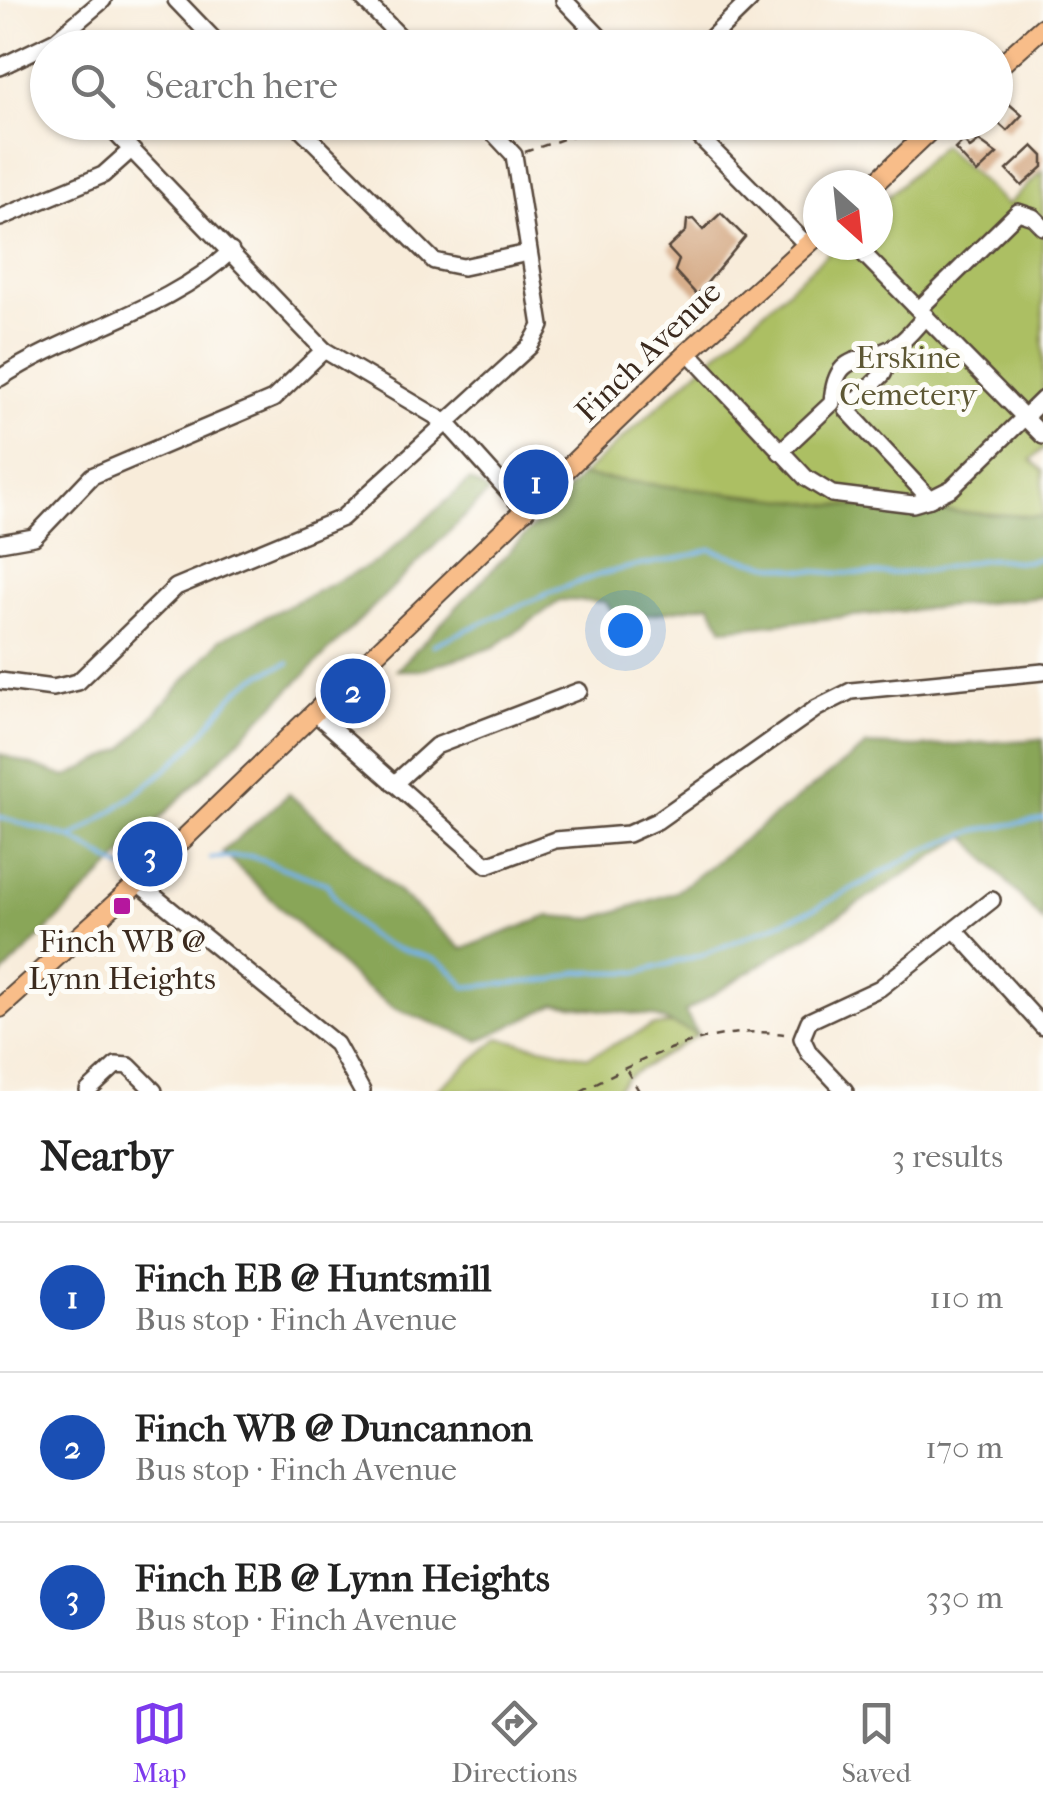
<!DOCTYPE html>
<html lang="en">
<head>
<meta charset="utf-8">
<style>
	:root { --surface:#fff; --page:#f6f6f6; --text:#222; --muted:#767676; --line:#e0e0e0; --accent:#7c3aed }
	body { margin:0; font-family:"IM FELL French Canon",serif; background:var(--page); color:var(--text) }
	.compass { position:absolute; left:803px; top:170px; width:90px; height:90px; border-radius:50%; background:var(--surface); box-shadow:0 2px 8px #0004; rotate:153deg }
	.you { position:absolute; left:625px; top:630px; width:35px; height:35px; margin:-25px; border:8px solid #fff; border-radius:50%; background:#1a73e8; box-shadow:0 0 0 15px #1a73e833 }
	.badge { display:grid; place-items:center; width:65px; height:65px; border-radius:50%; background:var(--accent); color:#fff; font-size:32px; font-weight:700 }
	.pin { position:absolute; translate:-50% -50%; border:5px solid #fff; box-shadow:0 2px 10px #0006 }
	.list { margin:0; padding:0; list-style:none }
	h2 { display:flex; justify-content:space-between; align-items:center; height:130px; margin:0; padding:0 40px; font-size:42px }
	h2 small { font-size:32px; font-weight:400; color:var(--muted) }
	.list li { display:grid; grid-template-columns:65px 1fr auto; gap:30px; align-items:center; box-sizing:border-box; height:150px; padding:0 40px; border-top:2px solid var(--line) }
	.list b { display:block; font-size:38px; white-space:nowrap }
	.list p { margin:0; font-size:32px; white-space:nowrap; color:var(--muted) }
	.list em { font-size:32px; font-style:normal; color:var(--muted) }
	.icon { flex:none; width:55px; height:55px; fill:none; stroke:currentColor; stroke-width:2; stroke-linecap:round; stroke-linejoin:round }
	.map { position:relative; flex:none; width:1043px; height:1091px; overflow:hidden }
	.search { position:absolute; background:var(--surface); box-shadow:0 2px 8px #0004; left:30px; right:30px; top:30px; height:110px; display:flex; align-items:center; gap:25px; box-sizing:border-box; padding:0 35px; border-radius:55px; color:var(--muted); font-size:38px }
	.sheet { height:580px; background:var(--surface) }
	nav { display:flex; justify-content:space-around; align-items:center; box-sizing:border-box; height:140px; border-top:2px solid var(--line); background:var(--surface); font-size:28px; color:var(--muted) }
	nav a { display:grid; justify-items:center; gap:5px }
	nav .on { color:var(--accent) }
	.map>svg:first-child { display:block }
	.green { fill:#acbf63; stroke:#747440; stroke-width:2.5 }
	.forest { fill:#89a659; stroke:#62683c; stroke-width:2.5 }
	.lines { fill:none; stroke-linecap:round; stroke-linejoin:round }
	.stream { stroke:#74b2e7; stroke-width:4 }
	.building { fill:#d7ae8b }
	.minor-casing { stroke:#57473a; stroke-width:20 }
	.major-casing { stroke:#57473a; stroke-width:22 }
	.path { stroke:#57473a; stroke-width:2.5; stroke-dasharray:8 8; stroke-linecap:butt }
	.minor { stroke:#fff; stroke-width:15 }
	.major { stroke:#f8bd89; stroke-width:18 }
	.poi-dot { fill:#b5179e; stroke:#fdfcf7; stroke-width:4 }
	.labels { text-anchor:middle; stroke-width:10; stroke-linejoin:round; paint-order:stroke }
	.street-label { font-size:32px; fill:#3b2a1e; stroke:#fdfcf7 }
	.park-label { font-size:32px; fill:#5d5733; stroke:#fdfcf7 }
	.poi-label { font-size:32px; fill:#3b2a1e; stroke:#fdfcf7 }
</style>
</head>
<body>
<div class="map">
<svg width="1043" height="1091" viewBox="0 0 1043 1091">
	<rect width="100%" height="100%" fill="#fdfcf7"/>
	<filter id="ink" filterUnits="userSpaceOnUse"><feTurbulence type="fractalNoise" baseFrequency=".01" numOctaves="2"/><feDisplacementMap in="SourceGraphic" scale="20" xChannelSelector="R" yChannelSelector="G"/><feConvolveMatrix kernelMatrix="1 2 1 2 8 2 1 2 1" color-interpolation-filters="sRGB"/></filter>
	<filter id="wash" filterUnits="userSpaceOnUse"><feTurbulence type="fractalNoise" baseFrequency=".0048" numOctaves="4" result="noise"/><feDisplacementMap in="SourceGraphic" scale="40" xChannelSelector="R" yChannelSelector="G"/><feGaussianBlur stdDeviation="2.25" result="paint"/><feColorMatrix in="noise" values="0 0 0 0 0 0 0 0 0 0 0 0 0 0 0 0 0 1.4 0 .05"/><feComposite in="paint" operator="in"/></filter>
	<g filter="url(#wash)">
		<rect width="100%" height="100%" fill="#f8ecda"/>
		<g class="green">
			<path d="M942,145L1007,205L1043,171V449L1031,460L1043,471V517L830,505L581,476L837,245H878V206Z"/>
			<path d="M674,1024L698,1035L626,1078L615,1091H436L499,1038L588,1057L652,1026Z"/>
		</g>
		<g class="forest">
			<path d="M581,476L830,505L1043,517V597L723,629L710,604L619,620L605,602L561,600L494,647L420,670H397Z"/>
			<path d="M470,480L489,492L0,977V754L66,777L124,749L221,639L380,560Z"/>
			<path d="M1043,739V922L966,836L685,1012L698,1035L653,1016L556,1004L479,1041L394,1008L357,981L222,852L289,794L462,949L549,916L593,919L676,892L867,745L915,747Z"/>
		</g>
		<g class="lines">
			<g class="stream">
				<path d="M433,645C485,622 537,596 590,578C629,563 671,564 710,549C773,571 848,578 915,572C941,570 966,561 991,559C1012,559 1023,566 1043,557"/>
				<path d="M0,817L72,838L125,870"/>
				<path d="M72,838C113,811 156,782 190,747C231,704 225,686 289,663"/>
				<path d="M211,858L250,856L327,884C338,904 360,933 382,943C416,959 440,949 465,987L553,980L577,972H640L705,954L816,908L920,852L977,830L1043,819"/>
			</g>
		</g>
		<g id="blocks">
			<g class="building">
				<path d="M1008,103L1022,115L1007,131L997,122Z"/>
				<path d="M963,141L970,148L979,141L997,154L977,173L955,149Z"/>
				<path d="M1033,146L1043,156V167L1022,186L1007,170Z"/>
				<path d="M721,213L745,237L697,295L675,271L679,260L668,248L686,231L687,220L693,219L703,230Z"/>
			</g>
		</g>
	</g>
	<g filter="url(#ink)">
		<use href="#blocks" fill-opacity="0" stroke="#57473a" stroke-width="2.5"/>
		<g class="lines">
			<defs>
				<g id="minor">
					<path d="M176,0L222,48"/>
					<path d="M364,0L411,48"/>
					<path d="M564,0L610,48"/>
					<path d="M701,48L750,0"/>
					<path d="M0,67L56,40L103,0"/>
					<path d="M105,122L324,350L447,423L526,511"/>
					<path d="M294,122L434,261L463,267L528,253"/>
					<path d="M685,122L806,244"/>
					<path d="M0,218L103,175L131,150"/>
					<path d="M855,245L1043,436"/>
					<path d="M919,309L1018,212L1033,217L1043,227"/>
					<path d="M896,345L883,374L847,410L930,499L952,488L1043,399"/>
					<path d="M688,352L806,478L832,494L913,504L930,499"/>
					<path d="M0,378C73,330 167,311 231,251"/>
					<path d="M780,452L832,403C835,349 862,366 897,345C907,339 917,325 926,316"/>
					<path d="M0,543L34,537L92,476L273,399L324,350"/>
					<path d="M0,681L53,688L78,682L176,587L342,518L530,346L541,326L514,155L483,122"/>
					<path d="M315,713L487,865L555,840L628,834L657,821L817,708L851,691L1043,672"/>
					<path d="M394,784L436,746L579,691"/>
					<path d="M138,883L336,1044L362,1091"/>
					<path d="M957,932L1043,1027"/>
					<path d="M88,1091L116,1065L129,1066L154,1091"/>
					<path d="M845,1091L809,1053L802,1038L809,1021L880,988L992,900"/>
				</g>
				<g id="major">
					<path d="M996,69L1043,27"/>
					<path d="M873,185L939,122"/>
					<path d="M0,1008L138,883L688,352L818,235"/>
				</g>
			</defs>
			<use href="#minor" class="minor-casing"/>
			<use href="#major" class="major-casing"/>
			<g class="path">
				<path d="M525,152L578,134L591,122"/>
				<path d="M627,1071L639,1091"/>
				<path d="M581,1091C644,1057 712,1024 784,1034"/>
			</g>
			<use href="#minor" class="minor"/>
			<use href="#major" class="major"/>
		</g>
	</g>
	<rect class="poi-dot" x="112" y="896" width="20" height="20" rx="5"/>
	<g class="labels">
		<g class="street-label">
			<text transform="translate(648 351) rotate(-44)" y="11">Finch Avenue</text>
		</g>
		<g class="park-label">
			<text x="908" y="368">Erskine<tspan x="908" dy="37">Cemetery</tspan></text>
		</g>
		<g class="poi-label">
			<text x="122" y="952">Finch WB @<tspan x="122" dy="37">Lynn Heights</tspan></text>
		</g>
	</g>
</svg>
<svg class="compass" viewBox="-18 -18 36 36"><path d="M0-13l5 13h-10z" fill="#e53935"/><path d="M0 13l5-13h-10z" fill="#767676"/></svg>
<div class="you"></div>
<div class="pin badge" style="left:536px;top:482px;background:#1a4fb4">1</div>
<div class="pin badge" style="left:353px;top:691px;background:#1a4fb4">2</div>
<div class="pin badge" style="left:150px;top:854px;background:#1a4fb4">3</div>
<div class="search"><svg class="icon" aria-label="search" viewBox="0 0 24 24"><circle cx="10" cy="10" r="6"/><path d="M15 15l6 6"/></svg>Search here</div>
</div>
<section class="sheet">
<h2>Nearby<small>3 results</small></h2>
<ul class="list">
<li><span class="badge" style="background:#1a4fb4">1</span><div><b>Finch EB @ Huntsmill</b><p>Bus stop · Finch Avenue</p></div><em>110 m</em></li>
<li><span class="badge" style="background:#1a4fb4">2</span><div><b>Finch WB @ Duncannon</b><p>Bus stop · Finch Avenue</p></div><em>170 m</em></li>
<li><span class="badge" style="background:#1a4fb4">3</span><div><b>Finch EB @ Lynn Heights</b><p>Bus stop · Finch Avenue</p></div><em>330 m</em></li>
</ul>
</section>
<nav>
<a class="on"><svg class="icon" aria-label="map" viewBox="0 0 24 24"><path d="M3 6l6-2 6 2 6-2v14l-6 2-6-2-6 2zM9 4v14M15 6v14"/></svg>Map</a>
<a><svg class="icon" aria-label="directions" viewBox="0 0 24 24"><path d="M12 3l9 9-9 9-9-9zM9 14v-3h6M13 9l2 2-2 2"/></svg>Directions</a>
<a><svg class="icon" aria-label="saved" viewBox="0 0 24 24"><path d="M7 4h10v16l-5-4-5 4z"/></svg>Saved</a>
</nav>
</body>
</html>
